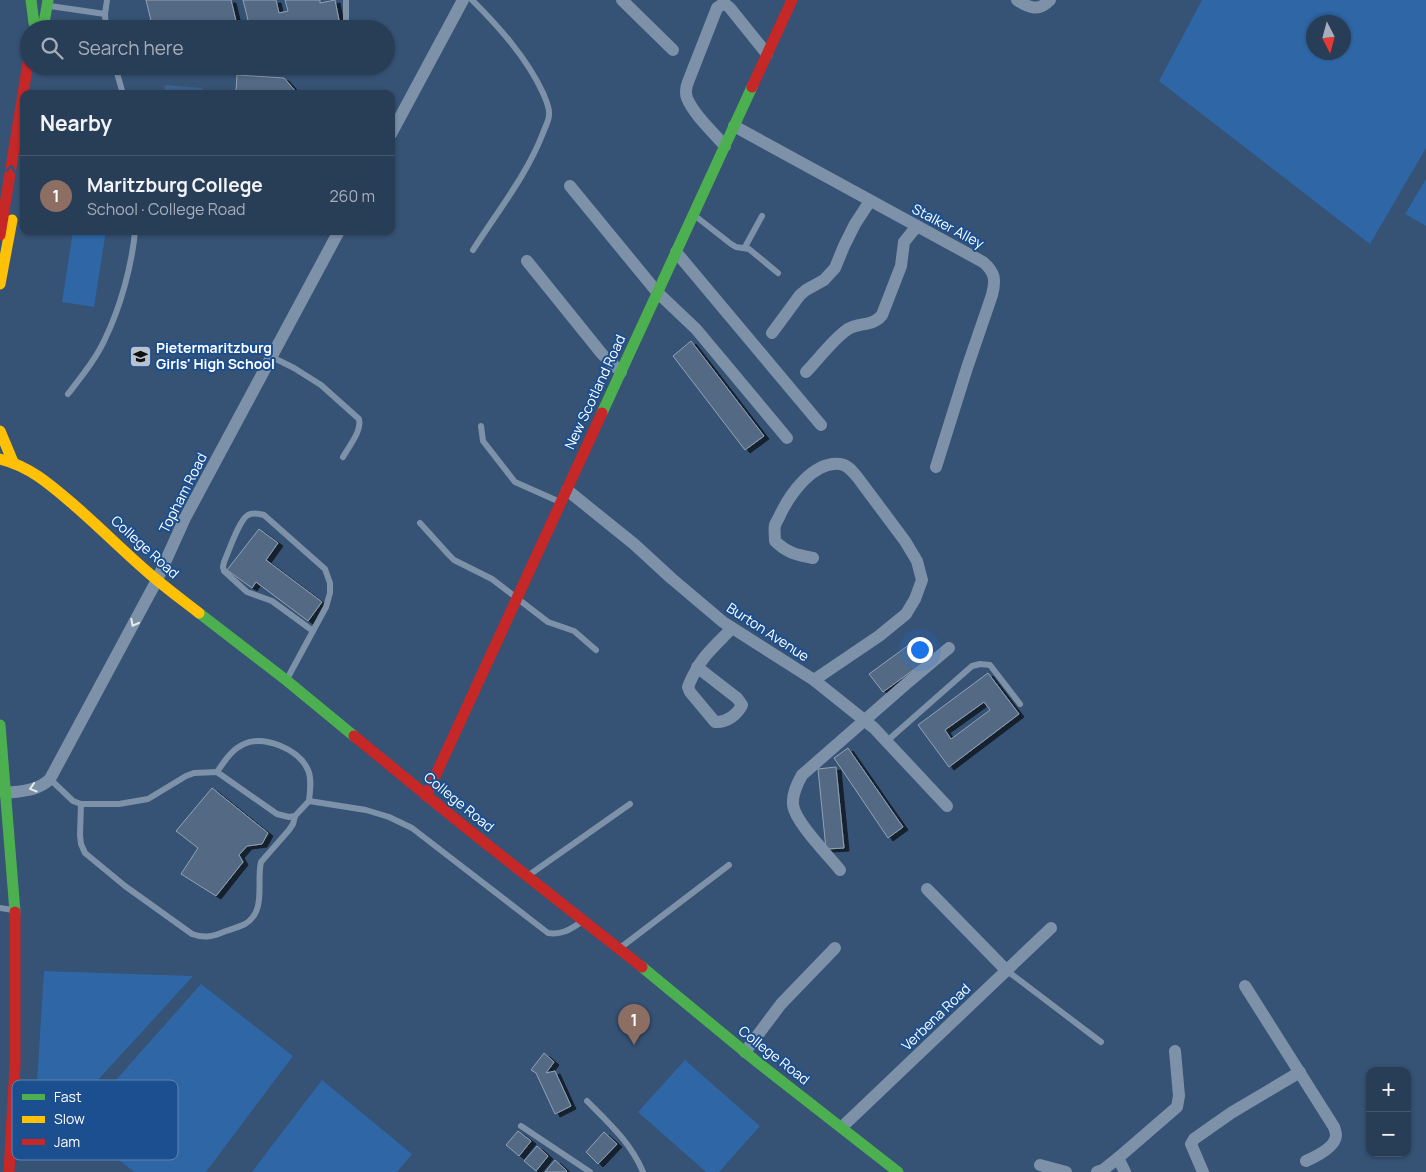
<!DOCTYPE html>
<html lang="en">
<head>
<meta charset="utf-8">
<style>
	:root { --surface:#283e57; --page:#344961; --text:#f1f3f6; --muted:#a5aeba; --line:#44576d; --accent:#e797bd }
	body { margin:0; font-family:Manrope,sans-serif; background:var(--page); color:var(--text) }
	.controls { position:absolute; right:15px; bottom:15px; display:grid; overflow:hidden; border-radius:10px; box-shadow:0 1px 4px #0004 }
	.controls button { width:45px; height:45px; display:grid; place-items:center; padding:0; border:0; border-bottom:1px solid var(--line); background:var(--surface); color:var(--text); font:25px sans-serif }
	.compass { position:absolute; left:1306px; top:15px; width:45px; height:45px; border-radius:50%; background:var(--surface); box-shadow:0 1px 4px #0004; rotate:174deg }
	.you { position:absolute; left:919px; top:649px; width:18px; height:18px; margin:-12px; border:4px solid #fff; border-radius:50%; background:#1a73e8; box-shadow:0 0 0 8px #1a73e833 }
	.badge { display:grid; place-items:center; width:32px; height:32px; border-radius:50%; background:var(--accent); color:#fff; font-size:16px; font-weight:700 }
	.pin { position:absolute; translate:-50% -41px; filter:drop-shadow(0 1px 2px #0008) }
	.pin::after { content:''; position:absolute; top:26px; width:18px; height:15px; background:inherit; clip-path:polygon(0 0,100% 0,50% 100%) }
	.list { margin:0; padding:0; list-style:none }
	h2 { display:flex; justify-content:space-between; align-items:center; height:65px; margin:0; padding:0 20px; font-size:21px }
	h2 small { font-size:16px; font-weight:400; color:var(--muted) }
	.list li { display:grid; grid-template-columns:32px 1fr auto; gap:15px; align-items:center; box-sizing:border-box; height:80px; padding:0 20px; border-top:1px solid var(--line) }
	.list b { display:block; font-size:19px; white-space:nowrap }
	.list p { margin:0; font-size:16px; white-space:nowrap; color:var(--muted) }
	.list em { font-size:16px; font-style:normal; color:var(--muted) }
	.icon { flex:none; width:28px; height:28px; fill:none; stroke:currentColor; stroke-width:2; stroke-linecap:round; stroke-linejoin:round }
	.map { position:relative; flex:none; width:1426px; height:1172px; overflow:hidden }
	.search { position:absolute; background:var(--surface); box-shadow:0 1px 4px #0004; left:20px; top:20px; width:375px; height:55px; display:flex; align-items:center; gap:12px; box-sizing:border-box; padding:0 18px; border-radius:28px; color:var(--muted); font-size:19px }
	.panel { position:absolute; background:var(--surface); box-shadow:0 1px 4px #0004; left:20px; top:90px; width:375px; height:145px; border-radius:10px }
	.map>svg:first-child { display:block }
	.green { fill:#2f66a5; fill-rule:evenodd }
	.water { fill:#3b618d }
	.building { fill:#526984; stroke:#92a2b6; fill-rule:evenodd; filter:url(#shadow) }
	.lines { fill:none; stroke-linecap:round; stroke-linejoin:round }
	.lane { stroke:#7d92a8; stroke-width:6 }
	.street { stroke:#7d92a8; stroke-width:12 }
	.fast { stroke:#4caf50; stroke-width:11 }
	.slow { stroke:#ffc107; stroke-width:11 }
	.jam { stroke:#c62828; stroke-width:11 }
	.oneway { stroke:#205989 }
	.oneway2 { stroke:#e5e9ee }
	.labels { text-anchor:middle; stroke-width:4; stroke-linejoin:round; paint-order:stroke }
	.street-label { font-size:14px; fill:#fff; stroke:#1b4f8f }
	.poi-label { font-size:14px; font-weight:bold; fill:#fff; stroke:#1b4f8f; text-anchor:start }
	.key { fill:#1b4f8f; stroke:#5f84b1; stroke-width:1 }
	.key-label { font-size:14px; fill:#fff }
</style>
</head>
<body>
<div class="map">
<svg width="1426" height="1172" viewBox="0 0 1426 1172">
	<defs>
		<filter id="shadow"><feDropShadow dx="5" dy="3" stdDeviation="0" flood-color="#0009"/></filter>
	</defs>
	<rect width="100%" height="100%" fill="#365274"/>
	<g class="green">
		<path d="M1202,0H1426V148L1370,244L1159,81ZM1314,22H1344V52H1314Z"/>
		<path d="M1426,179V226L1405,214Z"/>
		<path d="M73,231H106L94,307L62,302Z"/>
		<path d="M44,971L193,976L65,1116L36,1098Z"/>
		<path d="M201,984L293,1056L206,1172H134L76,1125Z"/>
		<path d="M685,1060L760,1126L719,1172H706L638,1112Z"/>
		<path d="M322,1080L412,1154L397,1172H252Z"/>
	</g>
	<path class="water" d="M165,85L202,88V94H164Z"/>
	<g class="building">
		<path d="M146,0H231L238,29H153Z"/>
		<path d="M243,0H276L279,13L288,11L285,0H320V3L335,0L339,20L302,29H242L240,22L248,20Z"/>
		<path d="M237,75L284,78L298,94L236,91Z"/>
		<path d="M691,341L764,436L745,450L673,356Z"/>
		<path d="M259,529L278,543L266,560L322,602L308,621L256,582L252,588L227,570Z"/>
		<path d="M917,639L931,657L883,692L869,674Z"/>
		<path d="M988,673L1019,714L949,767L918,725ZM984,702L990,710L951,739L945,730Z"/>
		<path d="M848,748L903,827L888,838L834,758Z"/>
		<path d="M836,767L844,848L826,849L818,769Z"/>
		<path d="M212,788L268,833L262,844L247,846L239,855L243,862L216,896L181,874L198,848L176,831Z"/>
		<path d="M544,1053L554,1062L546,1073L555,1071L571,1106L555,1114L536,1073L531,1070Z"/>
		<path d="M518,1131L531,1141L519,1156L506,1145Z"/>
		<path d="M604,1132L617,1144L598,1164L586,1152Z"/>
		<path d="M537,1146L548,1156L536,1171L524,1161Z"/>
		<path d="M555,1160L567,1171L566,1172H545Z"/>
	</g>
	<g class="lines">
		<g class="lane">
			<path d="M346,0V25"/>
			<path d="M472,0C499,27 527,58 543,93C546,100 550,108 549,115C549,121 545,127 543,133C527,175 497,212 473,250"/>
			<path d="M50,6L105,14"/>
			<path d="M106,29L105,14L107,0"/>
			<path d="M115,66L123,94"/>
			<path d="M694,215L731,244L736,247L749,249L778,273"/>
			<path d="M745,247L762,216"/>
			<path d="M272,357L294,368L321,385L359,419C362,431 349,446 343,457"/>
			<path d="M68,394C81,377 96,359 105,339C120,308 132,266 135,231"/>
			<path d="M481,426L483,441L515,482L560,502"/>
			<path d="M420,523L448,554L454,560L492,579L548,622L574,631L596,650"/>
			<path d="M287,679L326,607L330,593V583L325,569L264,515C259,514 254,512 248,515C239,520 229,551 224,562L223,567L224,571L247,592L272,601L313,631"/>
			<path d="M887,741L972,666L980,664L990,665L1020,704"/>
			<path d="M217,772C224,762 232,749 244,744C264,735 299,749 308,770C312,779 310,791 309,801"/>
			<path d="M50,779L73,801L81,804H119L148,799L186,776L194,773L217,772L277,814L289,817L295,816L309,801L366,810L389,817L412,828L548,933C561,935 570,930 581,922"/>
			<path d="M81,804L80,835L81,844L85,853L125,886L192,934C205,939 214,936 226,931C232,929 239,927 245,924C267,911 256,882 261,862L289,830L293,824L295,816"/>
			<path d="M529,875L630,804"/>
			<path d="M0,908L13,910"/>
			<path d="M620,948L729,865"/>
			<path d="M1006,970L1101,1042"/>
			<path d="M587,1101C609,1123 631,1143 643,1172"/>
			<path d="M521,1126L590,1172"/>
		</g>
		<g class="street">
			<path d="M622,0L673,50"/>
			<path d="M1017,0C1029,8 1039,12 1050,0"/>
			<path d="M734,126L983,262C995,272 996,280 992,295L967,368L936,467"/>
			<path d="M391,134L463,0"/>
			<path d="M725,146C713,132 694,115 687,98C685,92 686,87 688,82L717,8L724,3L730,8L767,54"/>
			<path d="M570,186L657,292L696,329L787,438"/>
			<path d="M676,252L821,425"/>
			<path d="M527,261L602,354L621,372"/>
			<path d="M772,333L800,295L806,290L824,280L835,268L844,246L855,224L870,201"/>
			<path d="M806,372C818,360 830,343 844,332C856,321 872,328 882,315L901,266L904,242L917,226"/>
			<path d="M567,490L634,544L671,578L723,622L814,680L874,728L947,806"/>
			<path d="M813,558C797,555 787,553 775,541C775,536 774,530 775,525C776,522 779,518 780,515C790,494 813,461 840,464C848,465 853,472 858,478L905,541L917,561L922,580L915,599L906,614L879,636L814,680"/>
			<path d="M697,667L737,698L742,705C737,715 726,723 715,722L690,692L688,687C690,682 692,677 695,672C703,655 719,642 732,628"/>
			<path d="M5,793C21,791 38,791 50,779L157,580L185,518L339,231"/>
			<path d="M840,870C829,856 795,822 793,805C792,794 797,784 802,775L906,684L949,648"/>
			<path d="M927,889L1006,970"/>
			<path d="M1245,986L1334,1127C1335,1130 1336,1133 1336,1135C1336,1147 1315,1157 1306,1161"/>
			<path d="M745,1052L781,1004L835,948"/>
			<path d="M842,1127L1051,928"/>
			<path d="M1040,1165L1066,1172"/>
			<path d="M1097,1172L1103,1170L1118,1158"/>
			<path d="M1125,1172L1118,1158L1177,1107L1179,1096L1175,1051"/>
			<path d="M1203,1172L1191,1144L1194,1139L1231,1113L1300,1072"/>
		</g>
		<g class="fast">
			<path d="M31,0L34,23"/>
			<path d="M43,29L48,0"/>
			<path d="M602,413L752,87"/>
			<path d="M199,613L286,680L354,736"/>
			<path d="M0,725L15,912"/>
			<path d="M642,967L756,1061L898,1172"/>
		</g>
		<g class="slow">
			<path d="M0,284L12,220"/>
			<path d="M0,431L13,462"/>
			<path d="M0,459C30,466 52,486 74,505C102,529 128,556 157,580C170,591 185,602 199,613"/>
		</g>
		<g class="jam">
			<path d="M752,87L792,0"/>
			<path d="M0,235L29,57"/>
			<path d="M354,736L465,827L642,967"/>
			<path d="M426,796L602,413"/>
			<path d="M9,1172L15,1065V912"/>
		</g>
	</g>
	<defs><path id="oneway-chevron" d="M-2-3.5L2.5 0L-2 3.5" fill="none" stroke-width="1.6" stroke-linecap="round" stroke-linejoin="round" transform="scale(1.25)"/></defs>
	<use class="oneway" href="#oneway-chevron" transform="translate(11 169) rotate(-81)"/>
	<g class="oneway2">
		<use href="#oneway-chevron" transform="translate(134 623) rotate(118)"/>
		<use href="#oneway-chevron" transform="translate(33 788) rotate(163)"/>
	</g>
	<defs>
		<symbol id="school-square" viewBox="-11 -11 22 22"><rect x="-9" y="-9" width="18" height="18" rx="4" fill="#b9c2ce" stroke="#1b4f8f"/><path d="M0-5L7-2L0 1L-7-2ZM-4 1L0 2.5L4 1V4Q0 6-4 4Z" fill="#111"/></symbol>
	</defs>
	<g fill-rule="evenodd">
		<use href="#school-square" x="128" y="344" width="25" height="25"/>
	</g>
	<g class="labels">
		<g class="street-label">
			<text transform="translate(948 226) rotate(28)" y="5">Stalker Alley</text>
			<text transform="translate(595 392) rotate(-65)" y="5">New Scotland Road</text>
			<text transform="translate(183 493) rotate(-63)" y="5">Topham Road</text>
			<text transform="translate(145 547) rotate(42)" y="5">College Road</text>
			<text transform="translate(768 632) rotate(33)" y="5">Burton Avenue</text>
			<text transform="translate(459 802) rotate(39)" y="5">College Road</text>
			<text transform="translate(936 1017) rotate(-44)" y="5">Verbena Road</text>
			<text transform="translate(774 1055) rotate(38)" y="5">College Road</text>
		</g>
		<g class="poi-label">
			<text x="156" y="353">Pietermaritzburg<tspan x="156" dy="16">Girls' High School</tspan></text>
		</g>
	</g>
	<rect x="12" y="1080" width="166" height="80" rx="8" class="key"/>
	<rect x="22" y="1094" width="23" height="6" fill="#4caf50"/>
	<rect x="22" y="1116" width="23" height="7" fill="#ffc107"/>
	<rect x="22" y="1139" width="23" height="6" fill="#c62828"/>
	<g class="key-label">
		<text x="54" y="1102">Fast</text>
		<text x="54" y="1124">Slow</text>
		<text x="54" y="1147">Jam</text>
	</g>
</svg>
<div class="controls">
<button>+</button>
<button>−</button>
</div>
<svg class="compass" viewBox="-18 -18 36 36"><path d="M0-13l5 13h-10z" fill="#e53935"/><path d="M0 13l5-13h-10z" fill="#a5aeba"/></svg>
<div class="you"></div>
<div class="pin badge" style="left:634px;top:1045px;background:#8d6e63">1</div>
<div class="search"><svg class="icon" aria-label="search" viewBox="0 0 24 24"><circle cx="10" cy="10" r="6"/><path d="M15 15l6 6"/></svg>Search here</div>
<section class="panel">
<h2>Nearby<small></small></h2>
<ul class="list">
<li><span class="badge" style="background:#8d6e63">1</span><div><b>Maritzburg College</b><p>School · College Road</p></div><em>260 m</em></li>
</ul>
</section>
</div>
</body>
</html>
